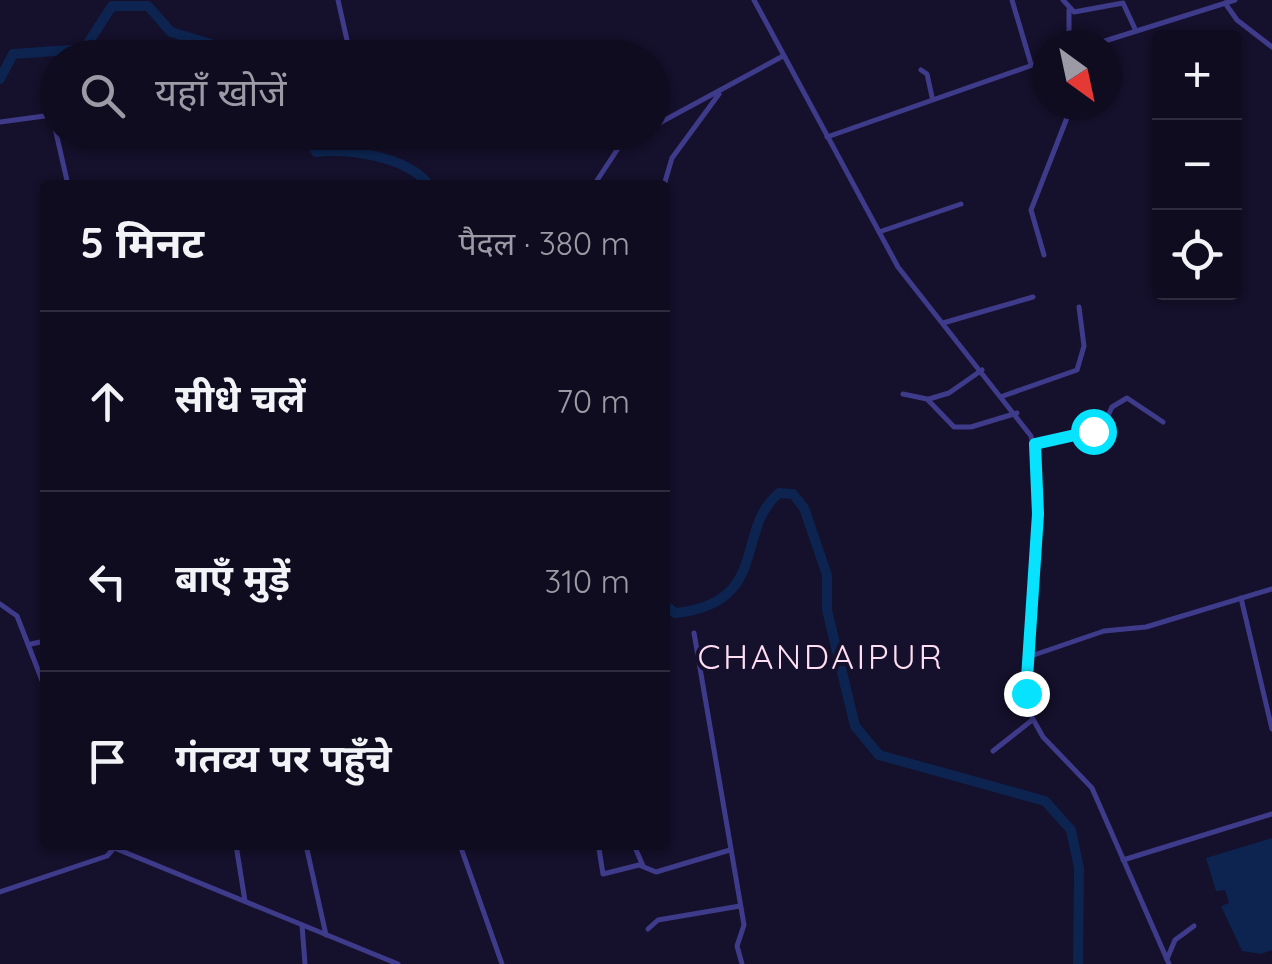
<!DOCTYPE html>
<html lang="hi">
<head>
<meta charset="utf-8">
<style>
	:root { --surface:#100c20; --page:#1e1a2d; --text:#f1f3f6; --muted:#9c9ba5; --line:#302c3e }
	body { margin:0; font-family:Quicksand,"Noto Sans Devanagari",sans-serif; background:var(--page); color:var(--text) }
	.controls { position:absolute; right:30px; top:30px; display:grid; overflow:hidden; border-radius:10px; box-shadow:0 2px 8px #0004 }
	.controls button { width:90px; height:90px; display:grid; place-items:center; padding:0; border:0; border-bottom:2px solid var(--line); background:var(--surface); color:var(--text); font:50px sans-serif }
	.compass { position:absolute; left:1032px; top:30px; width:90px; height:90px; border-radius:50%; background:var(--surface); box-shadow:0 2px 8px #0004; rotate:147deg }
	.stop { position:absolute; width:30px; height:30px; margin:-22px; border:8px solid #07e3ff; border-radius:50%; background:#fff }
	.stop.end { background:#07e3ff; border-color:#fff; box-shadow:0 2px 10px #0008 }
	.list { margin:0; padding:0; list-style:none }
	h2 { display:flex; justify-content:space-between; align-items:center; height:130px; margin:0; padding:0 40px; font-size:42px }
	h2 small { font-size:32px; font-weight:400; color:var(--muted) }
	.list li { display:grid; grid-template-columns:65px 1fr auto; gap:30px; align-items:center; box-sizing:border-box; height:180px; padding:0 40px; border-top:2px solid var(--line) }
	.list b { display:block; font-size:38px; white-space:nowrap }
	.list em { font-size:32px; font-style:normal; color:var(--muted) }
	.icon { flex:none; width:55px; height:55px; fill:none; stroke:currentColor; stroke-width:2; stroke-linecap:round; stroke-linejoin:round }
	.map { position:relative; flex:none; width:1272px; height:964px; overflow:hidden }
	.search { position:absolute; background:var(--surface); box-shadow:0 2px 8px #0004; left:40px; top:40px; width:630px; height:110px; display:flex; align-items:center; gap:25px; box-sizing:border-box; padding:0 35px; border-radius:55px; color:var(--muted); font-size:38px }
	.panel { position:absolute; background:var(--surface); box-shadow:0 2px 8px #0004; left:40px; top:180px; width:630px; height:670px; border-radius:10px }
	.map>svg:first-child { display:block }
	.water { fill:#0c244f }
	.lines { fill:none; stroke-linecap:round; stroke-linejoin:round }
	.river { stroke:#0c244f; stroke-width:10 }
	.street { stroke:#3f3b8b; stroke-width:5 }
	.route { stroke:#07e3ff; stroke-width:12 }
	.labels { text-anchor:middle; stroke-width:8; stroke-linejoin:round; paint-order:stroke }
	.quarter-label { font-size:35px; letter-spacing:2.5px; fill:#ffddf2; stroke:#15102b }
</style>
</head>
<body>
<div class="map">
<svg width="1272" height="964" viewBox="0 0 1272 964">
	<rect width="100%" height="100%" fill="#15102b"/>
	<path class="water" d="M1272,838V950L1261,954L1242,951L1221,906L1229,903L1225,890L1216,891L1206,858Z"/>
	<g class="lines">
		<g class="river">
			<path d="M0,79L13,54L84,49L112,6H148L171,32L257,58"/>
			<path d="M304,132L316,152C349,148 408,157 429,185"/>
			<path d="M665,605L675,613C771,603 734,530 779,493L793,494L804,508L827,575V610L855,726L879,755L1045,801L1071,830L1079,868L1078,964"/>
		</g>
		<g class="street">
			<path d="M338,0L351,58"/>
			<path d="M754,0L898,267L1031,436L1039,467L1025,705L1043,737L1092,788L1169,964"/>
			<path d="M1012,0L1031,64"/>
			<path d="M1063,0L1074,12L1123,3L1136,31"/>
			<path d="M1225,3L1237,20L1272,47"/>
			<path d="M1069,10V45"/>
			<path d="M1092,45L1235,0"/>
			<path d="M921,70L927,74L932,97"/>
			<path d="M0,122L52,115L68,185"/>
			<path d="M652,127L783,56"/>
			<path d="M827,137L1047,60"/>
			<path d="M594,185L619,147L640,132"/>
			<path d="M664,185L672,158L719,94"/>
			<path d="M879,232L961,204"/>
			<path d="M1044,255L1031,210L1072,105"/>
			<path d="M943,323L1033,297"/>
			<path d="M903,394L927,399L954,427H971L1017,413"/>
			<path d="M1003,396L1077,370L1084,346L1079,307"/>
			<path d="M929,399L949,393L982,370"/>
			<path d="M1035,444L1102,429L1112,407L1127,398L1163,422"/>
			<path d="M1241,598L1272,729"/>
			<path d="M0,604L17,616L45,688"/>
			<path d="M694,633L744,925L737,946L742,964"/>
			<path d="M31,644L45,641"/>
			<path d="M1028,657L1104,631L1146,627L1272,589"/>
			<path d="M993,751L1031,721"/>
			<path d="M107,845L398,964"/>
			<path d="M236,845L245,901"/>
			<path d="M306,845L326,935"/>
			<path d="M335,845H364"/>
			<path d="M460,845L502,964"/>
			<path d="M634,845L643,866"/>
			<path d="M599,849L603,874L639,865L656,872L730,850"/>
			<path d="M1123,860L1272,814"/>
			<path d="M0,892L107,856L114,848"/>
			<path d="M302,925L305,964"/>
			<path d="M648,929L658,920L740,906"/>
			<path d="M1167,959L1175,940L1194,926"/>
		</g>
	</g>
	<g class="lines">
		<path class="route" d="M1026,693L1038,514L1035,444L1093,431"/>
	</g>
	<g class="labels">
		<g class="quarter-label">
			<text x="821" y="669">CHANDAIPUR</text>
		</g>
	</g>
</svg>
<div class="controls">
<button>+</button>
<button>−</button>
<button><svg class="icon" aria-label="locate" viewBox="0 0 24 24"><circle cx="12" cy="12" r="6"/><path d="M12 2v4M12 18v4M2 12h4M18 12h4"/></svg></button>
</div>
<svg class="compass" viewBox="-18 -18 36 36"><path d="M0-13l5 13h-10z" fill="#e53935"/><path d="M0 13l5-13h-10z" fill="#9c9ba5"/></svg>
<div class="stop" style="left:1093px;top:431px"></div>
<div class="stop end" style="left:1026px;top:693px"></div>
<div class="search"><svg class="icon" aria-label="search" viewBox="0 0 24 24"><circle cx="10" cy="10" r="6"/><path d="M15 15l6 6"/></svg>यहाँ खोजें</div>
<section class="panel">
<h2>5 मिनट<small>पैदल · 380 m</small></h2>
<ul class="list">
<li><svg class="icon" aria-label="ahead" viewBox="0 0 24 24"><path d="M12 20V5M6 11l6-6 6 6"/></svg><div><b>सीधे चलें</b></div><em>70 m</em></li>
<li><svg class="icon" aria-label="left" viewBox="0 0 24 24"><path d="M17 20v-9H6M10 6l-5 5 5 5"/></svg><div><b>बाएँ मुड़ें</b></div><em>310 m</em></li>
<li><svg class="icon" aria-label="arrive" viewBox="0 0 24 24"><path d="M6 21V4h12l-3 4 3 4H6"/></svg><div><b>गंतव्य पर पहुँचे</b></div></li>
</ul>
</section>
</div>
</body>
</html>
